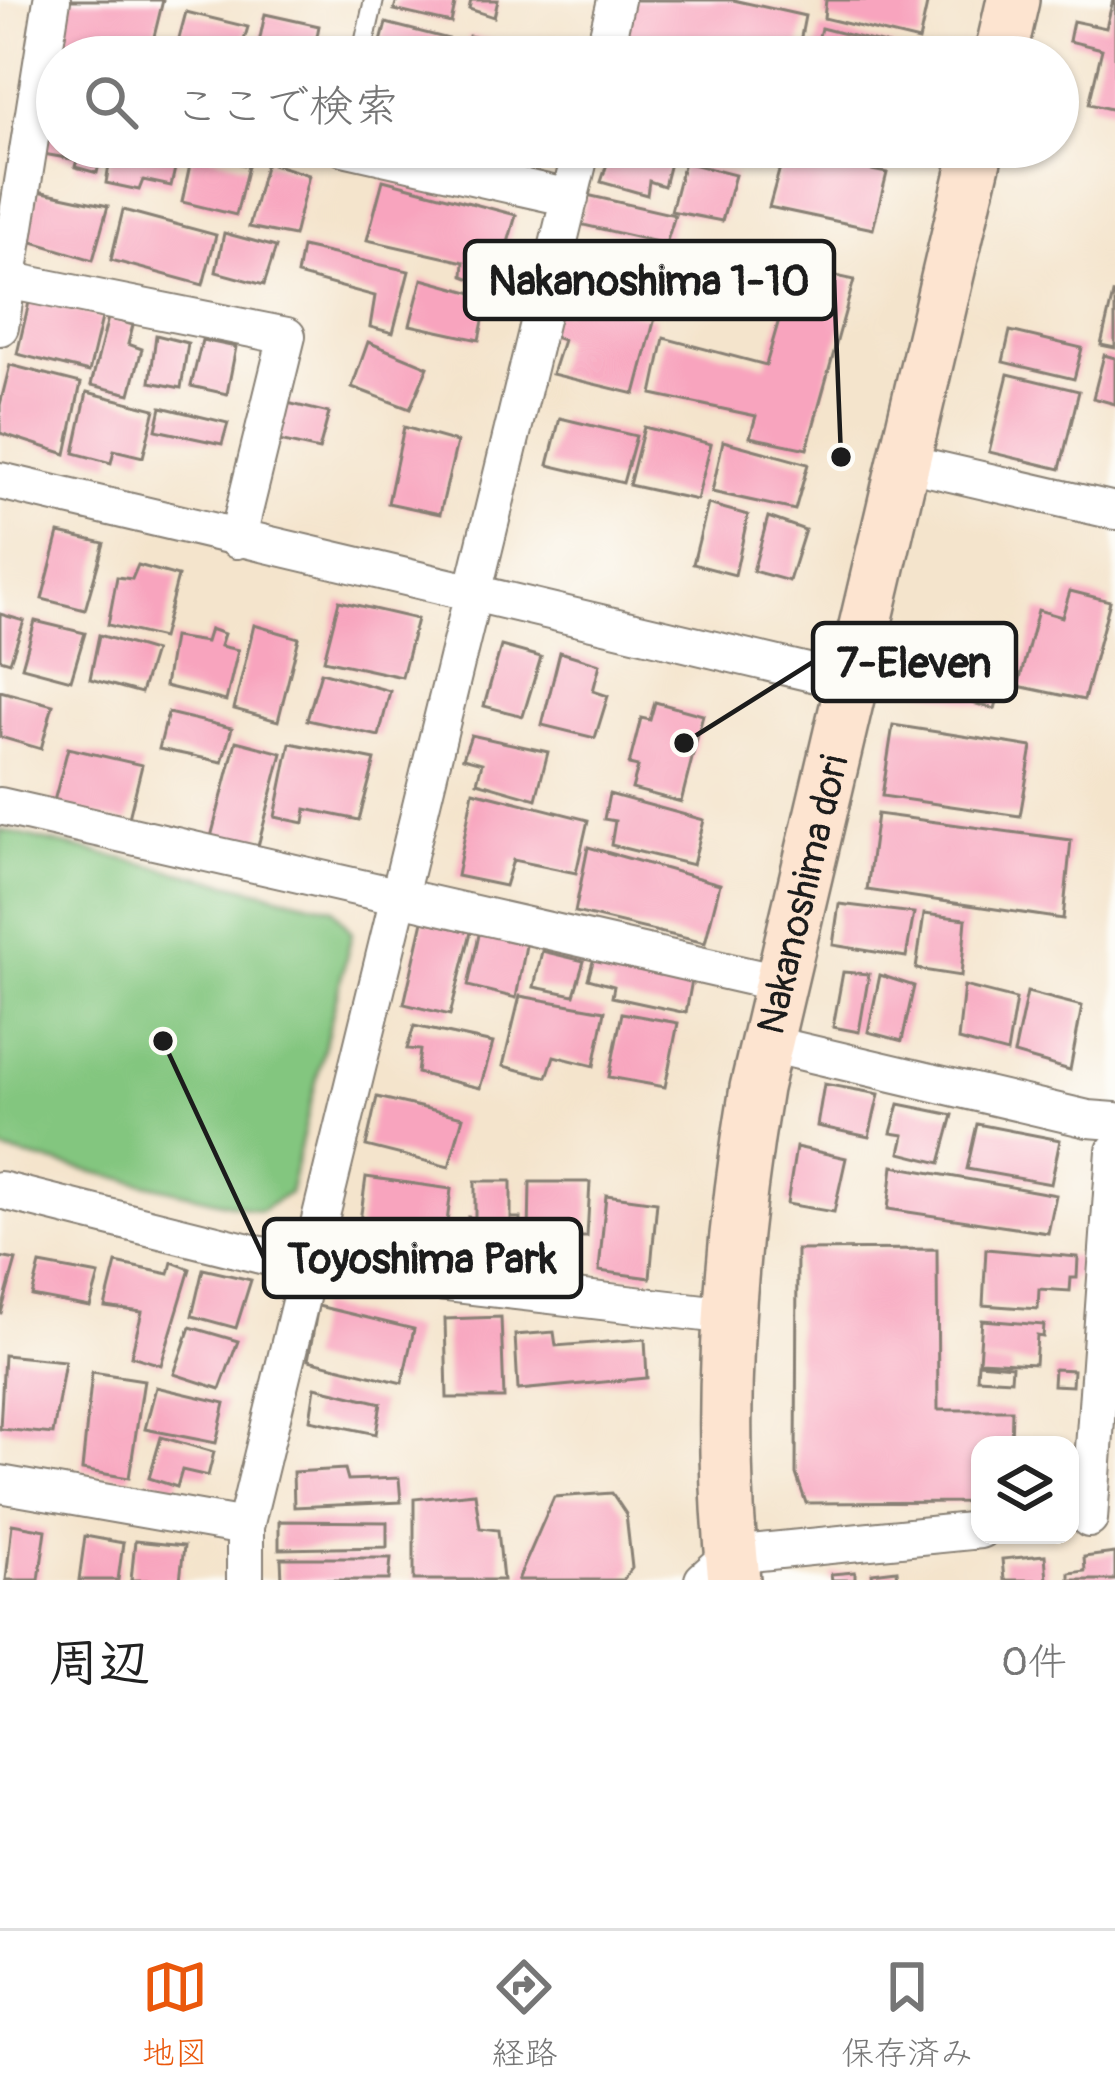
<!DOCTYPE html>
<html lang="ja">
<head>
<meta charset="utf-8">
<style>
	:root { --surface:#fff; --page:#f6f6f6; --text:#222; --muted:#767676; --line:#e0e0e0; --accent:#ea580c }
	body { margin:0; font-family:Pangolin,"Klee One",sans-serif; background:var(--page); color:var(--text) }
	.controls { position:absolute; right:36px; bottom:36px; display:grid; overflow:hidden; border-radius:24px; box-shadow:0 3px 9px #0004 }
	.controls button { width:108px; height:108px; display:grid; place-items:center; padding:0; border:0; border-bottom:3px solid var(--line); background:var(--surface); color:var(--text); font:60px sans-serif }
	.list { margin:0; padding:0; list-style:none }
	h2 { display:flex; justify-content:space-between; align-items:center; height:156px; margin:0; padding:0 48px; font-size:51px }
	h2 small { font-size:39px; font-weight:400; color:var(--muted) }
	.icon { flex:none; width:66px; height:66px; fill:none; stroke:currentColor; stroke-width:2; stroke-linecap:round; stroke-linejoin:round }
	.map { position:relative; flex:none; width:1115px; height:1580px; overflow:hidden }
	.search { position:absolute; background:var(--surface); box-shadow:0 3px 9px #0004; left:36px; right:36px; top:36px; height:132px; display:flex; align-items:center; gap:30px; box-sizing:border-box; padding:0 42px; border-radius:66px; color:var(--muted); font-size:45px }
	.sheet { height:348px; background:var(--surface) }
	nav { display:flex; justify-content:space-around; align-items:center; box-sizing:border-box; height:168px; border-top:3px solid var(--line); background:var(--surface); font-size:33px; color:var(--muted) }
	nav a { display:grid; justify-items:center; gap:6px }
	nav .on { color:var(--accent) }
	.map>svg:first-child { display:block }
	.green { fill:#83c67f; stroke:#50714e; stroke-width:3 }
	.building { fill:#f8a4be }
	.lines { fill:none; stroke-linecap:round; stroke-linejoin:round }
	.lane-casing { stroke:#888074; stroke-width:22 }
	.street-casing { stroke:#888074; stroke-width:40 }
	.secondary-casing { stroke:#888074; stroke-width:56 }
	.lane { stroke:#fff; stroke-width:18 }
	.street { stroke:#fff; stroke-width:36 }
	.secondary { stroke:#fde4d0; stroke-width:51 }
	.labels { text-anchor:middle; stroke-width:10; stroke-linejoin:round; paint-order:stroke }
	.street-label { font-size:39px; fill:#1c1c1c; stroke:#fdfcf7 }
	.leader { fill:none; stroke:#1c1c1c; stroke-width:4.5 }
	.callout-dot { fill:#1c1c1c; stroke:#fdfcf7; stroke-width:4.5 }
	.callout { fill:#fdfcf7; stroke:#1c1c1c; stroke-width:4.5 }
	.callout-label { font-size:42px; text-anchor:middle; font-weight:bold; fill:#1c1c1c }
</style>
</head>
<body>
<div class="map">
<svg width="1115" height="1580" viewBox="0 0 1115 1580">
	<rect width="100%" height="100%" fill="#fdfcf7"/>
	<filter id="ink" filterUnits="userSpaceOnUse"><feTurbulence type="fractalNoise" baseFrequency=".00833" numOctaves="2"/><feDisplacementMap in="SourceGraphic" scale="24" xChannelSelector="R" yChannelSelector="G"/><feConvolveMatrix kernelMatrix="1 2 1 2 8 2 1 2 1" color-interpolation-filters="sRGB"/></filter>
	<filter id="wash" filterUnits="userSpaceOnUse"><feTurbulence type="fractalNoise" baseFrequency=".004" numOctaves="4" result="noise"/><feDisplacementMap in="SourceGraphic" scale="48" xChannelSelector="R" yChannelSelector="G"/><feGaussianBlur stdDeviation="2.7" result="paint"/><feColorMatrix in="noise" values="0 0 0 0 0 0 0 0 0 0 0 0 0 0 0 0 0 1.4 0 .05"/><feComposite in="paint" operator="in"/></filter>
	<g filter="url(#wash)">
		<rect width="100%" height="100%" fill="#f4e4cc"/>
		<path class="green" d="M0,830L333,908L352,933L289,1193L260,1211L0,1150Z"/>
		<g id="blocks">
			<g class="building">
				<path d="M69,0H163L149,57H120L58,42Z"/>
				<path d="M397,0H456L451,23L394,10Z"/>
				<path d="M471,0H498L494,17L469,9Z"/>
				<path d="M623,0H733L805,16L797,57H695L615,39Z"/>
				<path d="M826,0H928L919,41L824,18Z"/>
				<path d="M1113,0H1115V110L1089,104L1102,49L1069,41L1073,21L1106,28Z"/>
				<path d="M186,12L248,27L239,57H174Z"/>
				<path d="M265,14L319,26L313,57H256Z"/>
				<path d="M386,23L449,39L444,57H377Z"/>
				<path d="M821,28L893,46L890,57H814Z"/>
				<path d="M469,36L558,55L557,57H464Z"/>
				<path d="M48,108L57,110V147H103L97,173L75,167L77,160L38,153Z"/>
				<path d="M112,147H180L171,186L143,180L139,190L106,183Z"/>
				<path d="M594,147H641L672,155L664,186L649,181L647,195L601,182L607,164L591,158Z"/>
				<path d="M193,151L248,166L236,215L182,202Z"/>
				<path d="M784,153L887,173L873,229L769,207Z"/>
				<path d="M266,162L309,175L294,236L249,227Z"/>
				<path d="M684,162L735,175L722,221L671,211Z"/>
				<path d="M383,180L516,215L495,288L463,276L464,262L367,240Z"/>
				<path d="M38,191L108,206L93,260L26,240Z"/>
				<path d="M587,195L675,215L666,244L579,224Z"/>
				<path d="M123,210L216,235L203,285L111,260Z"/>
				<path d="M224,233L276,247L264,285L216,272Z"/>
				<path d="M302,247L409,271L393,333L370,327L375,296L297,275Z"/>
				<path d="M794,267L854,280L807,449L750,437L756,416L652,394L664,338L766,365Z"/>
				<path d="M422,279L488,297L479,340L410,325Z"/>
				<path d="M1113,294L1115,295V348L1101,345Z"/>
				<path d="M30,298L102,318L89,372L17,354Z"/>
				<path d="M571,298L655,318L635,394L552,374L563,340L546,334L555,310L567,313Z"/>
				<path d="M108,318L133,325L128,344L142,349L130,394L91,385Z"/>
				<path d="M1010,331L1082,348L1074,379L1003,362Z"/>
				<path d="M156,335L188,343L181,388L150,382Z"/>
				<path d="M202,340L236,347L227,394L191,386Z"/>
				<path d="M368,342L428,367L410,409L352,387Z"/>
				<path d="M1104,355L1115,358V404L1093,398Z"/>
				<path d="M10,365L81,383L66,454L0,433V405Z"/>
				<path d="M1008,374L1079,391L1060,469L989,452Z"/>
				<path d="M87,392L155,409L143,457L114,450L111,463L74,453Z"/>
				<path d="M267,398L329,413L319,450L257,436Z"/>
				<path d="M161,407L228,423L222,444L156,430Z"/>
				<path d="M560,418L636,436L623,483L548,465Z"/>
				<path d="M404,427L457,442L440,514L388,503Z"/>
				<path d="M644,427L711,444L697,500L629,485Z"/>
				<path d="M723,441L808,464L795,510L712,492Z"/>
				<path d="M708,504L748,515L735,575L693,564Z"/>
				<path d="M768,517L805,530L789,581L753,571Z"/>
				<path d="M59,533L104,543L85,610L42,599Z"/>
				<path d="M138,565L178,576L162,638L108,625L117,577L132,579Z"/>
				<path d="M1070,591L1110,601L1084,700L1018,686L1038,610L1062,617Z"/>
				<path d="M339,601L417,619L402,677L324,660Z"/>
				<path d="M0,614L24,621L10,662L0,659Z"/>
				<path d="M35,621L85,633L71,680L22,667Z"/>
				<path d="M254,625L299,638L278,721L234,709Z"/>
				<path d="M210,629L224,634L220,646L238,650L226,701L165,686L173,637L206,642Z"/>
				<path d="M916,633L1010,653L995,709L899,684Z"/>
				<path d="M99,635L154,651L141,693L90,679Z"/>
				<path d="M501,646L541,657L523,716L484,706Z"/>
				<path d="M560,652L600,664L593,691L608,696L595,738L542,725Z"/>
				<path d="M321,672L390,691L379,736L307,720Z"/>
				<path d="M0,691L53,705L41,749L0,737Z"/>
				<path d="M655,702L703,715L681,802L632,789L638,767L629,765L641,718L650,720Z"/>
				<path d="M168,713L232,728L222,762L159,749Z"/>
				<path d="M893,725L1032,747L1020,816L882,796Z"/>
				<path d="M471,735L548,752L536,799L477,782L482,763L463,758Z"/>
				<path d="M236,741L282,753L257,850L210,841Z"/>
				<path d="M290,743L375,760L359,820L306,809L304,823L275,817Z"/>
				<path d="M68,748L142,765L128,822L53,805Z"/>
				<path d="M473,791L588,820L576,873L513,860L505,886L457,876Z"/>
				<path d="M609,794L704,820L693,865L611,845L615,821L604,819Z"/>
				<path d="M877,814L1071,840L1063,919L867,890Z"/>
				<path d="M588,847L720,884L705,943L575,912Z"/>
				<path d="M839,904L914,913L906,957L833,945Z"/>
				<path d="M924,914L966,919L961,976L916,969Z"/>
				<path d="M423,921L471,932L450,1015L404,1004Z"/>
				<path d="M480,930L527,940L516,998L468,986Z"/>
				<path d="M542,951L584,961L574,995L534,987Z"/>
				<path d="M596,951L692,980L686,1013L612,997L614,986L588,979Z"/>
				<path d="M843,972L869,974L859,1032L833,1027Z"/>
				<path d="M880,975L914,986L902,1041L868,1032Z"/>
				<path d="M964,986L1016,999L1007,1053L958,1040Z"/>
				<path d="M1027,992L1082,1006L1070,1070L1014,1054Z"/>
				<path d="M520,996L605,1011L594,1066L554,1056L547,1077L503,1066Z"/>
				<path d="M622,1013L678,1023L665,1087L609,1077Z"/>
				<path d="M414,1026L493,1043L480,1088L417,1073L420,1050L407,1049Z"/>
				<path d="M824,1084L879,1094L869,1137L817,1126Z"/>
				<path d="M377,1097L463,1117L449,1167L366,1146Z"/>
				<path d="M899,1104L953,1115L940,1163L900,1153L904,1135L891,1133Z"/>
				<path d="M977,1124L1060,1140L1051,1184L967,1169Z"/>
				<path d="M796,1147L846,1158L834,1212L787,1204Z"/>
				<path d="M893,1166L1056,1195L1048,1233L888,1209Z"/>
				<path d="M366,1177L451,1189L444,1248L358,1236Z"/>
				<path d="M475,1181H511V1218H520L521,1256L470,1253L468,1217L475,1218Z"/>
				<path d="M530,1182H590L587,1237H529Z"/>
				<path d="M606,1195L657,1202L650,1278L599,1271Z"/>
				<path d="M937,1249L938,1410H1012L1011,1445H980V1502L806,1503L796,1474L797,1250Z"/>
				<path d="M986,1249L1078,1257L1077,1278H1071L1070,1291L1039,1289L1038,1309L983,1305Z"/>
				<path d="M0,1257L16,1260L1,1313H0Z"/>
				<path d="M172,1262L190,1269L161,1365L131,1356L142,1312L105,1307L116,1263L169,1274Z"/>
				<path d="M40,1264L99,1275L90,1307L32,1296Z"/>
				<path d="M203,1269L251,1280L236,1328L192,1316Z"/>
				<path d="M318,1306L414,1329L402,1383L308,1360Z"/>
				<path d="M501,1317L504,1398H447L445,1319Z"/>
				<path d="M982,1320L1044,1325L1043,1337L1037,1336L1035,1364L979,1361Z"/>
				<path d="M190,1327L238,1341L220,1389L174,1374Z"/>
				<path d="M554,1332L556,1346L645,1339L647,1378L518,1390L515,1335Z"/>
				<path d="M4,1355L65,1361L53,1434L0,1429Z"/>
				<path d="M978,1363L1012,1366L1011,1380L977,1378Z"/>
				<path d="M1054,1369L1073,1370L1072,1386L1053,1385Z"/>
				<path d="M92,1372L144,1380L129,1478L82,1470Z"/>
				<path d="M156,1387L225,1403L216,1443L145,1429Z"/>
				<path d="M315,1387L381,1403L376,1434L310,1420Z"/>
				<path d="M161,1437L214,1452L208,1476L182,1470L177,1487L149,1478Z"/>
				<path d="M345,1469L348,1480L399,1478L401,1502L294,1507L293,1472Z"/>
				<path d="M475,1493L480,1528L498,1530L503,1580H414V1499Z"/>
				<path d="M612,1493L626,1514L632,1568L623,1580H518L554,1497Z"/>
				<path d="M279,1521L387,1522V1547L279,1549Z"/>
				<path d="M12,1524L46,1530L39,1580H6Z"/>
				<path d="M85,1536L123,1543L118,1580H79Z"/>
				<path d="M135,1541L184,1546L180,1580H131Z"/>
				<path d="M1115,1553V1580H1069V1573L1085,1571L1084,1557Z"/>
				<path d="M1045,1555L1047,1580H1004L1002,1559Z"/>
				<path d="M281,1558H391L389,1580H282Z"/>
				<path d="M897,1570L898,1580H873L872,1573Z"/>
				<path d="M855,1572V1580H832L831,1574Z"/>
			</g>
		</g>
	</g>
	<g filter="url(#ink)">
		<use href="#blocks" fill-opacity="0" stroke="#888074" stroke-width="3"/>
		<g class="lines">
			<defs>
				<path id="lane" d="M361,57L374,0"/>
				<g id="street">
					<path d="M603,57L616,0"/>
					<path d="M343,147L570,198"/>
					<path d="M7,280L287,336L237,540"/>
					<path d="M0,327L52,0"/>
					<path d="M903,462L1115,511"/>
					<path d="M0,481L850,682"/>
					<path d="M0,806L778,983"/>
					<path d="M765,1043L1088,1119L1115,1121"/>
					<path d="M0,1190L309,1267L730,1316"/>
					<path d="M0,1484L245,1527"/>
					<path d="M1089,1519L1115,1151"/>
					<path d="M245,1580V1527L582,147"/>
					<path d="M703,1580L731,1555L980,1530"/>
				</g>
				<g id="secondary">
					<path d="M1000,57L1013,0"/>
					<path id="s1" d="M734,1580C716,1418 729,1249 756,1088L978,147"/>
				</g>
			</defs>
			<use href="#lane" class="lane-casing"/>
			<use href="#street" class="street-casing"/>
			<use href="#secondary" class="secondary-casing"/>
			<use href="#lane" class="lane"/>
			<use href="#street" class="street"/>
			<use href="#secondary" class="secondary"/>
		</g>
	</g>
	<g class="labels">
		<g class="street-label">
			<text dy="14" stroke="none"><textPath href="#s1" startOffset="693">Nakanoshima dori</textPath></text>
		</g>
	</g>
	<path class="leader" d="M841 457L834 280M684 743L813 662M163 1041L264 1258"/>
	<g class="callout-dot">
		<circle cx="841" cy="457" r="12"/>
		<circle cx="684" cy="743" r="12"/>
		<circle cx="163" cy="1041" r="12"/>
	</g>
	<g class="callout">
		<rect x="465" y="241" width="369" height="78" rx="12"/>
		<rect x="813" y="623" width="203" height="78" rx="12"/>
		<rect x="264" y="1219" width="317" height="78" rx="12"/>
	</g>
	<g class="callout-label">
		<text x="649" y="295">Nakanoshima 1-10</text>
		<text x="914" y="677">7-Eleven</text>
		<text x="422" y="1273">Toyoshima Park</text>
	</g>
</svg>
<div class="controls">
<button><svg class="icon" aria-label="layers" viewBox="0 0 24 24"><path d="M12 4l9 5-9 5-9-5zM3 14l9 5 9-5"/></svg></button>
</div>
<div class="search"><svg class="icon" aria-label="search" viewBox="0 0 24 24"><circle cx="10" cy="10" r="6"/><path d="M15 15l6 6"/></svg>ここで検索</div>
</div>
<section class="sheet">
<h2>周辺<small>0件</small></h2>
<ul class="list">
</ul>
</section>
<nav>
<a class="on"><svg class="icon" aria-label="map" viewBox="0 0 24 24"><path d="M3 6l6-2 6 2 6-2v14l-6 2-6-2-6 2zM9 4v14M15 6v14"/></svg>地図</a>
<a><svg class="icon" aria-label="directions" viewBox="0 0 24 24"><path d="M12 3l9 9-9 9-9-9zM9 14v-3h6M13 9l2 2-2 2"/></svg>経路</a>
<a><svg class="icon" aria-label="saved" viewBox="0 0 24 24"><path d="M7 4h10v16l-5-4-5 4z"/></svg>保存済み</a>
</nav>
</body>
</html>
